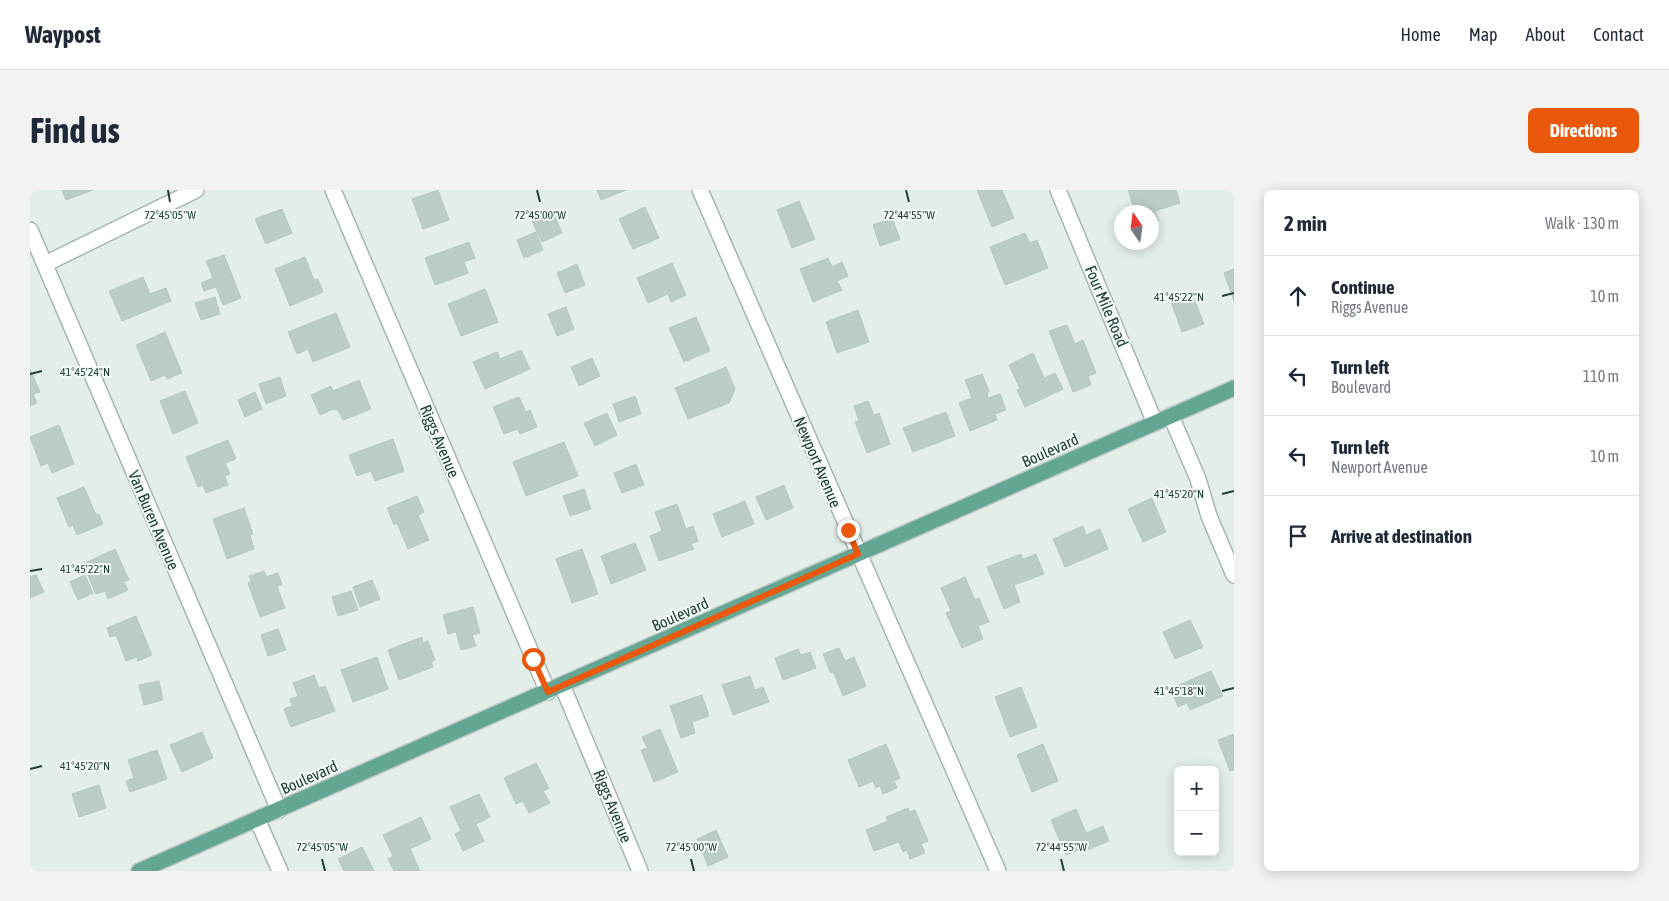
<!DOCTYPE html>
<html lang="en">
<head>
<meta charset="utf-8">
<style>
	:root { --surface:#fff; --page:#f2f2f3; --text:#1f2937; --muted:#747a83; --line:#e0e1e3; --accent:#ea580c }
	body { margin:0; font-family:"Asap Condensed",sans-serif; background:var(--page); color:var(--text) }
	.controls { position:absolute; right:15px; bottom:15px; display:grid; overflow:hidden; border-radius:8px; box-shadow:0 2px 12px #0003 }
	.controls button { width:45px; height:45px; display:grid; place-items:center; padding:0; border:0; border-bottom:1px solid var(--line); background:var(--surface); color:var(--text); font:25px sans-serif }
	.compass { position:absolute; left:1084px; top:15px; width:45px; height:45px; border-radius:50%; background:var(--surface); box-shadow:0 2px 12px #0003; rotate:347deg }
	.stop { position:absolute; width:15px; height:15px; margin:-11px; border:4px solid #ea580c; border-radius:50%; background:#fff }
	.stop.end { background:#ea580c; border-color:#fff; box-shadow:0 1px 5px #0008 }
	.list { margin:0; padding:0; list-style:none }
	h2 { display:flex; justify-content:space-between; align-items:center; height:65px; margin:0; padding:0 20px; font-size:21px }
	h2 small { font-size:16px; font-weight:400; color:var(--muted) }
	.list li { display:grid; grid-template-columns:32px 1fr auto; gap:15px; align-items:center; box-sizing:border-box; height:80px; padding:0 20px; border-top:1px solid var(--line) }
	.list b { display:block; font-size:19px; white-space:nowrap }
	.list p { margin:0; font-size:16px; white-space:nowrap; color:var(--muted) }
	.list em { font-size:16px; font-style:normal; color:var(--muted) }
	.icon { flex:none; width:28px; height:28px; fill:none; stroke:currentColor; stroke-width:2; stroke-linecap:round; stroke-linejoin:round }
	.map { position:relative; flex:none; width:1204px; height:681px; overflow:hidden; border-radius:8px }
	header { display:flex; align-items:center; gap:30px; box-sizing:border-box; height:70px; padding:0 25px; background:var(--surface); border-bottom:1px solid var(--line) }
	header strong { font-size:24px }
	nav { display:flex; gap:28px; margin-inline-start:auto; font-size:18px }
	.intro { display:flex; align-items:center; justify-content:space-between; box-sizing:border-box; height:120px; padding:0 30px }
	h1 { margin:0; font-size:35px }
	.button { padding:12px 22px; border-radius:8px; background:var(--accent); color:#fff; font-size:18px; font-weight:700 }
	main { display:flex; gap:30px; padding:0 30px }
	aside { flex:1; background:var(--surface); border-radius:8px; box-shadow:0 2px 12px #0003 }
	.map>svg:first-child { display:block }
	.building { fill:#bbccc4; stroke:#b5c8bf }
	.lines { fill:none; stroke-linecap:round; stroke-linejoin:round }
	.minor-casing { stroke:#a5b6b0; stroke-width:18 }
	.major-casing { stroke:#c1cac7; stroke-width:18 }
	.minor { stroke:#fff; stroke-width:15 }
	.major { stroke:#64a694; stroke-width:15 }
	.route { stroke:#ea580c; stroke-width:6 }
	.ticks { fill:none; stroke:#214037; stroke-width:2 }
	.labels { text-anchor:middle; stroke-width:4; stroke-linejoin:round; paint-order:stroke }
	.street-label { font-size:16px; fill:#214037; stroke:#f4faf7 }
	.ticks-label { font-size:12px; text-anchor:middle; fill:#214037; stroke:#f4faf7; stroke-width:4; stroke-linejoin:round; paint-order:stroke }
</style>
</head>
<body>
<header>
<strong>Waypost</strong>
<nav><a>Home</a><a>Map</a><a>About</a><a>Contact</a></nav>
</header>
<div class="intro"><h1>Find us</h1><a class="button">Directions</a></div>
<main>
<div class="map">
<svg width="1204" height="681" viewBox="0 0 1204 681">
	<rect width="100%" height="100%" fill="#e3eee9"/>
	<g class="building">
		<path d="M32,0H63L36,10Z"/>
		<path d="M408,0L419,30L393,39L382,9Z"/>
		<path d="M567,0H596L571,10Z"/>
		<path d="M947,0H972L984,28L962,37Z"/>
		<path d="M1098,0H1146L1150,13L1125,21L1129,31L1122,33V22H1105Z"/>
		<path d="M769,11L785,49L762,58L747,20Z"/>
		<path d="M615,17L629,48L603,59L589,29Z"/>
		<path d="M252,19L262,43L236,54L225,29Z"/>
		<path d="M523,22L532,43L512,52L502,31Z"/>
		<path d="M862,28L870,49L850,56L843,35Z"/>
		<path d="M506,42L513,60L494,68L487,50Z"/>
		<path d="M995,43L1000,53L1007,50L1018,78L975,95L960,57Z"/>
		<path d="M439,52L445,68L434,72L438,83L405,95L395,68Z"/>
		<path d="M194,65L211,108L193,115L186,97L174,101L171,93L183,88L176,71Z"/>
		<path d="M275,67L284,90L288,89L293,102L260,116L245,79Z"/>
		<path d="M798,68L802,77L812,72L818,86L807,91L812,100L783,112L770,79Z"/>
		<path d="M642,73L656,105L641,112L638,104L618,113L607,88Z"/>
		<path d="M547,74L555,95L535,103L527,83Z"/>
		<path d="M1204,79V111L1194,83Z"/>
		<path d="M113,87L120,104L136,98L141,111L92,131L79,101Z"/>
		<path d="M455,99L468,132L431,146L418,114Z"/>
		<path d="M1162,104L1174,134L1152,142L1141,112Z"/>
		<path d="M185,107L190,124L171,130L165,113Z"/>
		<path d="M536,117L544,139L527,146L518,124Z"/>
		<path d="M828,120L839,152L807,163L796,132Z"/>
		<path d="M306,123L320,157L283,172L278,159L267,164L258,142Z"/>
		<path d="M666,127L680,161L654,172L639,138Z"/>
		<path d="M1037,135L1045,154L1053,150L1066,183L1058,186L1061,195L1043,202L1019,141Z"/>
		<path d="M135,142L152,183L137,189L135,185L121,191L106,155Z"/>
		<path d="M491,160L500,179L455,199L443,172L467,162L470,169Z"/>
		<path d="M1003,163L1014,188L1025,183L1033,199L995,217L987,200L990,199L979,175Z"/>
		<path d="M562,168L570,186L549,196L541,177Z"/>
		<path d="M696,177L705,199L699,213L658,229L645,198Z"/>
		<path d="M0,179L10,202L3,204L7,213L0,216Z"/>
		<path d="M952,184L959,201L957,204L958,208L970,204L976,220L965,224L967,230L940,241L929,213L942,208L935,190Z"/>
		<path d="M250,187L256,206L236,214L229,194Z"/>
		<path d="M329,190L341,219L313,230L308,220L303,219L290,225L281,205L301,196L303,201Z"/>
		<path d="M155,201L168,233L143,244L130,211Z"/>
		<path d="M225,202L232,219L215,227L208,210Z"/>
		<path d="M605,206L611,224L589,232L583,214Z"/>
		<path d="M489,207L496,222L500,220L507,237L490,244L488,239L474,244L463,217Z"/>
		<path d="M838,211L844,225L849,223L860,254L837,263L825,232L829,231L824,216Z"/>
		<path d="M916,222L925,246L883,262L873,238Z"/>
		<path d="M577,223L587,245L565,256L554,233Z"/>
		<path d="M29,235L44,274L22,283L18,273L11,276L0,247Z"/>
		<path d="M363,249L374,281L345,291L341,281L327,286L319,265Z"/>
		<path d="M198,250L206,269L195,273L200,284L195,286L198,295L176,303L173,295L168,297L156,267Z"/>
		<path d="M534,252L548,286L496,306L483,272Z"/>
		<path d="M606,274L614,295L592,303L584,283Z"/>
		<path d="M754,295L763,318L736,330L726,307Z"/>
		<path d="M54,297L66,325L69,324L73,334L47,345L43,335L39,337L27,308Z"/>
		<path d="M554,299L561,319L540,326L533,306Z"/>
		<path d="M387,306L394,322L388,325L399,350L378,359L367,333L364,335L357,318Z"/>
		<path d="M1122,308L1136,342L1113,352L1098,319Z"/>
		<path d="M715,311L724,334L692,347L683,324Z"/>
		<path d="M647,314L656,339L663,336L668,351L661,354L664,359L629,371L620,346L632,341L625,322Z"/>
		<path d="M214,318L223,344L220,345L224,359L197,369L183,329Z"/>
		<path d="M1053,336L1056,345L1070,339L1078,359L1035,377L1023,349Z"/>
		<path d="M605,353L616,380L581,394L571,366Z"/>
		<path d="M85,359L99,390L94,392L98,400L78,409L75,401L66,404L53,374Z"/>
		<path d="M552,359L568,404L542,413L526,369Z"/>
		<path d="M991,364L993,369L1006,364L1014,384L984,395L990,412L974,419L957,377Z"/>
		<path d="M234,381L236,387L248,383L252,395L247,396L255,418L230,427L218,393L221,391L219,386Z"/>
		<path d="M6,385L14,402L0,408V387Z"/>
		<path d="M55,385L63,403L48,410L40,392Z"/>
		<path d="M935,387L945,410L949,408L959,432L948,436L953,449L932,458L916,423L921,421L911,398Z"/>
		<path d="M342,390L350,409L330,417L323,397Z"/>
		<path d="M321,401L328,420L308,426L302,407Z"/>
		<path d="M443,417L450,443L442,445L446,456L431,460L426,442L418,444L413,425Z"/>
		<path d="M106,426L122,465L108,471L107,467L96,471L86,445L80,447L77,438Z"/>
		<path d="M1160,430L1173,457L1145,469L1133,442Z"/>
		<path d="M248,439L256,460L238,466L231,445Z"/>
		<path d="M392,447L393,453L398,451L405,470L401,472L403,477L369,490L358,460Z"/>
		<path d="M809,458L815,471L824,467L836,496L813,506L804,483L800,482L793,464Z"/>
		<path d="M768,459L771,465L780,462L786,478L753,490L745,468Z"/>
		<path d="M347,467L358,499L323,512L311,480Z"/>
		<path d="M1181,481L1193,506L1160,520L1157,513L1148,517L1144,507L1152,503L1149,495Z"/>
		<path d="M284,485L289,498L295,496L305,521L261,537L254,519L262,516L260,509L268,506L263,493Z"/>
		<path d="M720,486L725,500L733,497L739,512L703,525L692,495Z"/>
		<path d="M129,491L133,510L114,515L109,495Z"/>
		<path d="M991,497L1007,537L980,547L965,507Z"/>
		<path d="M672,505L679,526L662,532L665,543L651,548L640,516Z"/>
		<path d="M630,539L648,582L624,592L611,560L617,558L612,547Z"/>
		<path d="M172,542L183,568L152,582L140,555Z"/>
		<path d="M1204,544V580L1200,581L1188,550Z"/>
		<path d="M856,554L870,588L864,591L867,598L853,604L850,596L846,598L843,591L829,597L818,570Z"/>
		<path d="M1013,554L1028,591L1002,602L987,565Z"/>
		<path d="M127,560L137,589L100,602L96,591L104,588L98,570Z"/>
		<path d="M506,573L519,598L513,601L520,613L499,623L493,611L486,614L474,588Z"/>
		<path d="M69,595L76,618L49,627L42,604Z"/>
		<path d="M449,604L460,627L446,634L454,651L433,661L425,644L431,641L420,617Z"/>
		<path d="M878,618L879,622L885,620L898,651L891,654L895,663L880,669L877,660L873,662L869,652L844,661L836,640L858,631L856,627Z"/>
		<path d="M1046,619L1056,643L1073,636L1079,651L1057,660L1056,657L1036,665L1021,630Z"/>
		<path d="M391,627L401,649L380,659L390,681H364L358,669L363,666L353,645Z"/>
		<path d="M686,640L698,667L678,676L667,649Z"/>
		<path d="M332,657L344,681H314L308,669Z"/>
	</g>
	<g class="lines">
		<defs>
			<g id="minor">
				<path d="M303,0L518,502"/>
				<path d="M670,0L968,681"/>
				<path d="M1028,0L1125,233"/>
				<path d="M0,40L249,620"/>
				<path d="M15,74L166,0"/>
				<path d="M1141,226L1168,289L1179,326L1204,385"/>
				<path d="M532,495L610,681"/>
				<path d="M227,629L250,681"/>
			</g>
			<path id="major" d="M109,681L1204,198"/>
		</defs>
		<use href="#minor" class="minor-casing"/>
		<use href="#major" class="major-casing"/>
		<use href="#minor" class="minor"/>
		<use href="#major" class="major"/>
	</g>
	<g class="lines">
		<path class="route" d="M503,469L518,502L828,364L818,340"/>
	</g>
	<path class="ticks" d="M138,0L140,12M507,0L510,12M876,0L879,12M1192,106L1204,103M0,184L12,181M1192,304L1204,301M0,381L12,379M1192,501L1204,498M0,579L12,576M292,669L295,681M661,669L664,681M1031,669L1034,681"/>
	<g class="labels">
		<g class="street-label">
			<text transform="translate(1077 116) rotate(67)" y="6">Four Mile Road</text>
			<text transform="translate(410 251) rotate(67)" y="6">Riggs Avenue</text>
			<text transform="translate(1020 260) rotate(-24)" y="6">Boulevard</text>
			<text transform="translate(788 272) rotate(67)" y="6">Newport Avenue</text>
			<text transform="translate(124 330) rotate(67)" y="6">Van Buren Avenue</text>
			<text transform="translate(650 424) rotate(-24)" y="6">Boulevard</text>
			<text transform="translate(279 587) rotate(-24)" y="6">Boulevard</text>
			<text transform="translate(583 616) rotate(68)" y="6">Riggs Avenue</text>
		</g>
	</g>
	<g class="ticks-label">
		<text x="140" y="29">72°45'05"W</text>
		<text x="510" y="29">72°45'00"W</text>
		<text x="879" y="29">72°44'55"W</text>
		<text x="1149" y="111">41°45'22"N</text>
		<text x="55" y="186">41°45'24"N</text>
		<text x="1149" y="308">41°45'20"N</text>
		<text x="55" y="383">41°45'22"N</text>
		<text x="1149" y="505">41°45'18"N</text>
		<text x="55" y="580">41°45'20"N</text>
		<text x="292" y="661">72°45'05"W</text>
		<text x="661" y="661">72°45'00"W</text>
		<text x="1031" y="661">72°44'55"W</text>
	</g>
</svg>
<div class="controls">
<button>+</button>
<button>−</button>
</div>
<svg class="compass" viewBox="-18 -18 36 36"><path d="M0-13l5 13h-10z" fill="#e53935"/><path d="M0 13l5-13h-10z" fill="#747a83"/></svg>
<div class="stop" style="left:503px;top:469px"></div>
<div class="stop end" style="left:818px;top:340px"></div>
</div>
<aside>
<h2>2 min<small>Walk · 130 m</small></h2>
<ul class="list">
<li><svg class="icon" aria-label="ahead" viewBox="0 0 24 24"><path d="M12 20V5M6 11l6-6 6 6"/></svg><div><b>Continue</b><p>Riggs Avenue</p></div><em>10 m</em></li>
<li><svg class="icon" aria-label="left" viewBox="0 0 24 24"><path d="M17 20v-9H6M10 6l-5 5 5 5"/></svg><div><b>Turn left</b><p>Boulevard</p></div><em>110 m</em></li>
<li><svg class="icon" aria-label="left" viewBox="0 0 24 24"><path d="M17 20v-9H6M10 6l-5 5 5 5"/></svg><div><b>Turn left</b><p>Newport Avenue</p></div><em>10 m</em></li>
<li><svg class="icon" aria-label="arrive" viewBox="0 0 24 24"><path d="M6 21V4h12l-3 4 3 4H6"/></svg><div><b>Arrive at destination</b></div></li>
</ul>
</aside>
</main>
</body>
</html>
